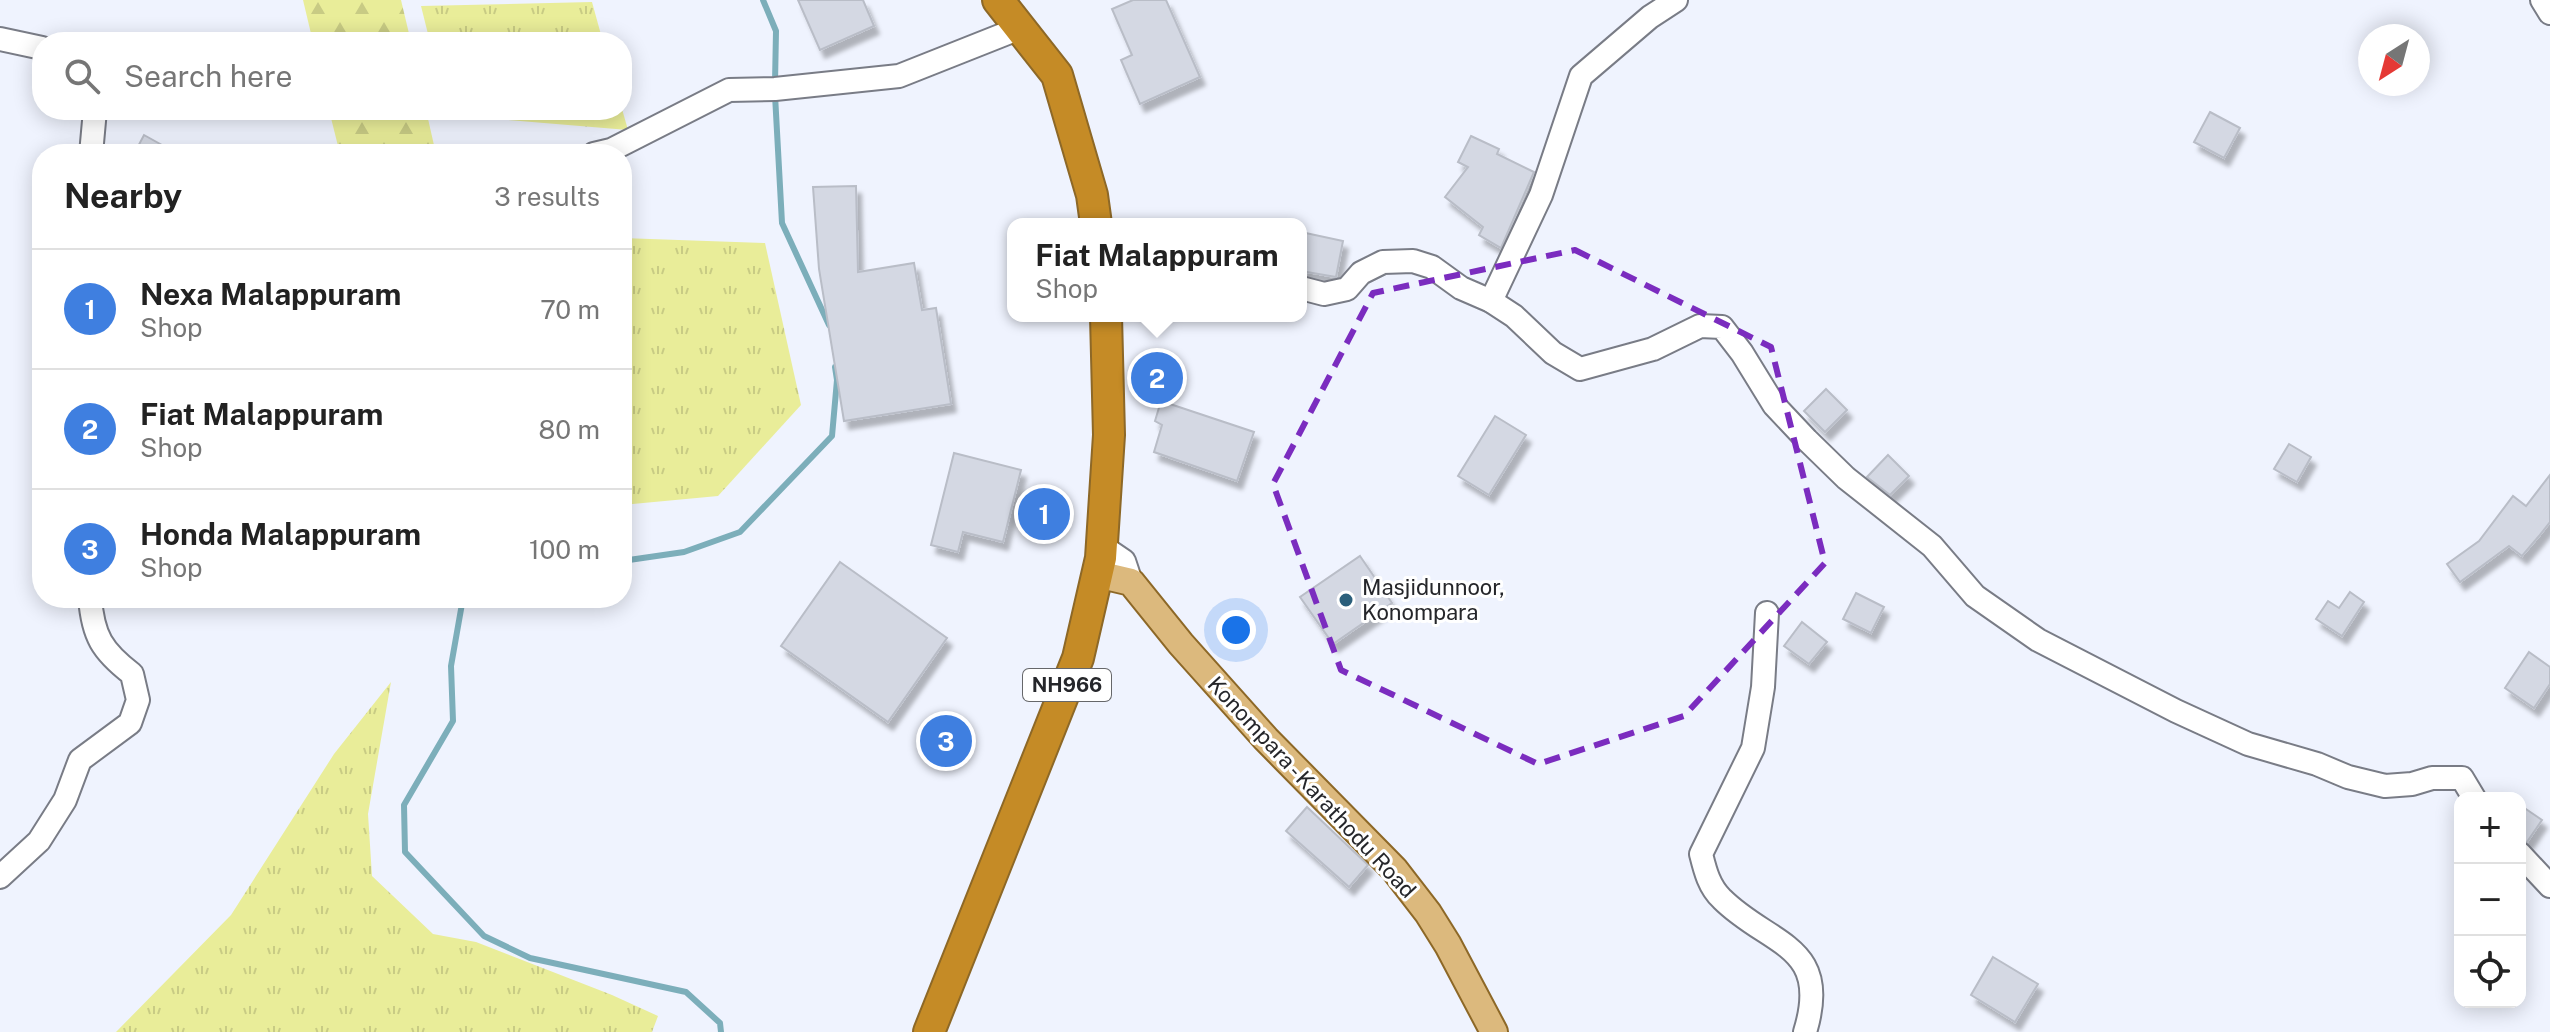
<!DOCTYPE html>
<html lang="en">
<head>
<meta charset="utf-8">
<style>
	:root { --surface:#fff; --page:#f6f6f6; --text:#222; --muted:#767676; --line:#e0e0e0; --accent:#0f766e }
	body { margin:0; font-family:"Public Sans",sans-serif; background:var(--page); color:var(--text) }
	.controls { position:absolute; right:24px; bottom:24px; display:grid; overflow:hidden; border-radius:16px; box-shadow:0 4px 20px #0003 }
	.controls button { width:72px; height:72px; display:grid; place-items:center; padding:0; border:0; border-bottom:2px solid var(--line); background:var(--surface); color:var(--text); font:40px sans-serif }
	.compass { position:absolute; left:2358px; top:24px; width:72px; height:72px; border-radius:50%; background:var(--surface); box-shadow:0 4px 20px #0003; rotate:216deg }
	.you { position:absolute; left:1236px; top:630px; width:28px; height:28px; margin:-20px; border:6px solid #fff; border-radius:50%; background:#1a73e8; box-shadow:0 0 0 12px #1a73e833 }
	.badge { display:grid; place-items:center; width:52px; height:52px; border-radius:50%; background:var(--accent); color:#fff; font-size:26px; font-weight:700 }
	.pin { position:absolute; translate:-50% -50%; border:4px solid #fff; box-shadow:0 2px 8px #0006 }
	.popup { position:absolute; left:1007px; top:218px; width:300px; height:104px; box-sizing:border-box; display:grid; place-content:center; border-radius:16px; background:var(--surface); filter:drop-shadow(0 2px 6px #0005); font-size:26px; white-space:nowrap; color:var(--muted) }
	.popup b { font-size:30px; color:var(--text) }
	.popup::after { content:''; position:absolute; left:50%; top:100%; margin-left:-16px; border:16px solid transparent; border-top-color:var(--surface) }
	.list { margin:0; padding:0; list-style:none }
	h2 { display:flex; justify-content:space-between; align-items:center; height:104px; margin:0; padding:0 32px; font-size:34px }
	h2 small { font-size:26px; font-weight:400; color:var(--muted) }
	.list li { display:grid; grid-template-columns:52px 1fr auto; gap:24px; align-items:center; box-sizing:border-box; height:120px; padding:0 32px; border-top:2px solid var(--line) }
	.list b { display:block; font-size:30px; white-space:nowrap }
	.list p { margin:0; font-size:26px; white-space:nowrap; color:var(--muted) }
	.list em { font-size:26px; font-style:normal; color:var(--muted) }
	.icon { flex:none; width:44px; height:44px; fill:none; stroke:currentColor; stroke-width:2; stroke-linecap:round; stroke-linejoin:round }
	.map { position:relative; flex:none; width:2550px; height:1032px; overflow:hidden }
	.search { position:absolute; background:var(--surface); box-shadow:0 4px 20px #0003; left:32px; top:32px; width:600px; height:88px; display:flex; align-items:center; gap:20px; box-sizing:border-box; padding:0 28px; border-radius:32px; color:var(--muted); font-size:30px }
	.panel { position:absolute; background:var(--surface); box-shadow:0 4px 20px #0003; left:32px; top:144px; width:600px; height:464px; border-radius:32px }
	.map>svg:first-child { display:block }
	.grass { fill:url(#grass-tufts) }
	.forest { fill:url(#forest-firs) }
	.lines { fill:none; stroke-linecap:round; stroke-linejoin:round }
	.stream { stroke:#7caeba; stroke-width:6 }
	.building { fill:#d4d8e3; stroke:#b9bdc7; stroke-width:2; filter:url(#shadow) }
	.minor-casing { stroke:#797c86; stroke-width:26 }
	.major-casing { stroke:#8d6827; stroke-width:30 }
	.highway-casing { stroke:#8d6827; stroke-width:34 }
	.minor { stroke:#fff; stroke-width:22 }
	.major { stroke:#dcb97d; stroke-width:26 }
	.highway { stroke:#c58b26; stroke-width:30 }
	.marked { fill:none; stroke:#7b2cbf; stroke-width:6; stroke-dasharray:16 10; stroke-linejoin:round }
	.poi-dot { fill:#2b5f7b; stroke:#fff; stroke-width:3 }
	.labels { text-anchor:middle; stroke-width:6; stroke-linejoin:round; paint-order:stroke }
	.shield { fill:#fff; stroke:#66676a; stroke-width:2 }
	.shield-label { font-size:20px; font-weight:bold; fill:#25262a }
	.poi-label { font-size:22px; fill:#25262a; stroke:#fff; text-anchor:start }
	.street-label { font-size:22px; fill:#25262a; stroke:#fff }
</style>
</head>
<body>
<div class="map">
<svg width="2550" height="1032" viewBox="0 0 2550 1032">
	<defs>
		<pattern id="grass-tufts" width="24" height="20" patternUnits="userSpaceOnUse" patternTransform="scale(2)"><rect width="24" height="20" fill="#e9ed99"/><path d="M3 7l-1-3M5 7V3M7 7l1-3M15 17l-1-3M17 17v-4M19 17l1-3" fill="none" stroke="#c8cb84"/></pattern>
		<pattern id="forest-firs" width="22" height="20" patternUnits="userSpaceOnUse" patternTransform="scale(2)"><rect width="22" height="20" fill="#e9ed99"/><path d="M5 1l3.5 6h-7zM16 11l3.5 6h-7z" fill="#c8cb84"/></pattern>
		<filter id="shadow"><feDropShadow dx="5" dy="8" stdDeviation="2" flood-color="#0004"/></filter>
	</defs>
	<rect width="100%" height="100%" fill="#eff3fe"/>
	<g class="grass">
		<path d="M592,2L603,42H430L421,6Z"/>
		<path d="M622,109L628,130L449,115L447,110Z"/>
		<path d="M622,238L765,243L801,405L718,496L622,505Z"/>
		<path d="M391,682L368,814L372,876L433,934L476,942L612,995L658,1016L652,1032H116L231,915L334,754Z"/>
	</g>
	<g class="forest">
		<path d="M303,0H401L411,42H313Z"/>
		<path d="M329,110H426L436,154H340Z"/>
	</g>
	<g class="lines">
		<g class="stream">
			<path d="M763,0L776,31L775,83"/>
			<path d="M775,95L782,223L829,325"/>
			<path d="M622,561L684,552L740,532L832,436L837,380L835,367"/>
			<path d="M463,598L451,666L453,721L404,805L405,852L484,936L530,958L686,992L720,1023L721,1032"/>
		</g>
	</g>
	<g class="building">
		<path d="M798,0H863L874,26L820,50Z"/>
		<path d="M1133,0H1166L1200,77L1140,104L1121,60L1132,55L1112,9Z"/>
		<path d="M2210,112L2240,128L2224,158L2194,142Z"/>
		<path d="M144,135L178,154H134Z"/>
		<path d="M1471,136L1499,149L1497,154L1534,172L1501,248L1479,235L1483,227L1445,197L1468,167L1458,162Z"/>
		<path d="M856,186L858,272L914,263L922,310L936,308L951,404L844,421L819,269L813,187Z"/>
		<path d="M1301,232L1343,241L1336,277L1301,271Z"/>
		<path d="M1826,389L1847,410L1825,432L1804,411Z"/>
		<path d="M1161,401L1254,432L1237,481L1154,452L1162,425L1155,421Z"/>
		<path d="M1495,416L1526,435L1489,495L1458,476Z"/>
		<path d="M2289,444L2311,457L2297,482L2274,469Z"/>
		<path d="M954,453L1021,470L1003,542L963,532L958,552L931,545Z"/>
		<path d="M1888,455L1909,476L1890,495L1867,477Z"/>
		<path d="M2550,475V522L2539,536L2522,556L2509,546L2460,582L2447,564L2479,541L2513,496L2526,506Z"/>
		<path d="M1360,556L1392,603L1333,644L1300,597Z"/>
		<path d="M840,562L947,638L888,722L781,646Z"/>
		<path d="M2350,592L2364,602L2342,636L2316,619L2328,601L2339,608Z"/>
		<path d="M1856,593L1884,607L1871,633L1843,619Z"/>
		<path d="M1802,622L1827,642L1809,664L1784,646Z"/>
		<path d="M2529,652L2550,667V684L2534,708L2505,688Z"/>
		<path d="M2520,805L2542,820L2527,842L2520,840Z"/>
		<path d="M1307,807L1368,865L1349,887L1286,831Z"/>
		<path d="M1993,957L2038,984L2015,1022L1971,995Z"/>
	</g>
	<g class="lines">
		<defs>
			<g id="minor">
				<path d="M2542,0L2550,13"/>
				<path d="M0,39L42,48"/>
				<path d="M91,154L95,110"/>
				<path d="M594,154L611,150L729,90L775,89L899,76L1020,28"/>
				<path d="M1301,288L1324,294L1347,289L1361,273L1383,262L1413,261L1432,267L1461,288L1491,301L1514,316L1553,353L1580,369L1653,349L1700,326L1722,327L1742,353L1774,405L1807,440L1846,478L1932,546L1975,596L2038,640L2176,711L2248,744L2317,764L2348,777L2385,786L2412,784L2432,778H2462L2474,798"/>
				<path d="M1491,301L1541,195L1581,76L1650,17L1676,0"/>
				<path d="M1102,546L1124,561L1131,582"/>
				<path d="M1767,613L1763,687L1753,748L1701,854C1705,870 1709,887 1722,899C1769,946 1832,944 1805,1032"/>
				<path d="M2520,854L2550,886"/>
				<path d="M0,877L39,841L65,800L80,760L130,723L138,700L132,674C102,651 93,636 90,598"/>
			</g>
			<path id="major" d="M1097,574L1131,582L1181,644L1266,739L1394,869L1428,913L1448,945L1494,1032"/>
			<g id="highway">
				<path d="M998,0L1057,75L1092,195L1096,224"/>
				<path d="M929,1032L1078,658L1101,558L1109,435L1106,316"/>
			</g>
		</defs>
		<use href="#minor" class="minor-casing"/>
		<use href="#major" class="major-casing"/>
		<use href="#highway" class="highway-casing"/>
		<use href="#minor" class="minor"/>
		<use href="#major" class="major"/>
		<use href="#highway" class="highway"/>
	</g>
	<path class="marked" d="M1575,250L1771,347L1825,563L1684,716L1538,764L1341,670L1273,484L1373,293Z"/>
	<circle class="poi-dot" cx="1346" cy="600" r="8"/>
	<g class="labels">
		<rect class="shield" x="1023" y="669" width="88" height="32" rx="6"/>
		<g class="shield-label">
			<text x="1067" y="692">NH966</text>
		</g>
		<g class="poi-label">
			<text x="1362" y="595">Masjidunnoor,<tspan x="1362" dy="25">Konompara</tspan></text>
		</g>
		<g class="street-label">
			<text transform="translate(1312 787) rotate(47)" y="8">Konompara - Karathodu Road</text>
		</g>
	</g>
</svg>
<div class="controls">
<button>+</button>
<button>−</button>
<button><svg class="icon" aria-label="locate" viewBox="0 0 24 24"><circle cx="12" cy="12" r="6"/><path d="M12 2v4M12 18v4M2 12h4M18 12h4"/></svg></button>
</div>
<svg class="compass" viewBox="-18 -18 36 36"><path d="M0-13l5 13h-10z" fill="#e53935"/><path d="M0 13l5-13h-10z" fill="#767676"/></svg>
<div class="you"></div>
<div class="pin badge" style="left:1044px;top:514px;background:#3f7fe0">1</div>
<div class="pin badge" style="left:1157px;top:378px;background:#3f7fe0">2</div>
<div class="popup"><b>Fiat Malappuram</b>Shop</div>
<div class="pin badge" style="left:946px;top:741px;background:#3f7fe0">3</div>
<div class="search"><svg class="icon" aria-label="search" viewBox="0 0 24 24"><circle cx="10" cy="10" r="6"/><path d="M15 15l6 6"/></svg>Search here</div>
<section class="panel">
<h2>Nearby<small>3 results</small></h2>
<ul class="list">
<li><span class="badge" style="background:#3f7fe0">1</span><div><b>Nexa Malappuram</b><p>Shop</p></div><em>70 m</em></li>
<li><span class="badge" style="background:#3f7fe0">2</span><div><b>Fiat Malappuram</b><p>Shop</p></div><em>80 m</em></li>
<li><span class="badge" style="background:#3f7fe0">3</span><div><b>Honda Malappuram</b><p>Shop</p></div><em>100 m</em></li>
</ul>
</section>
</div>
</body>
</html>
